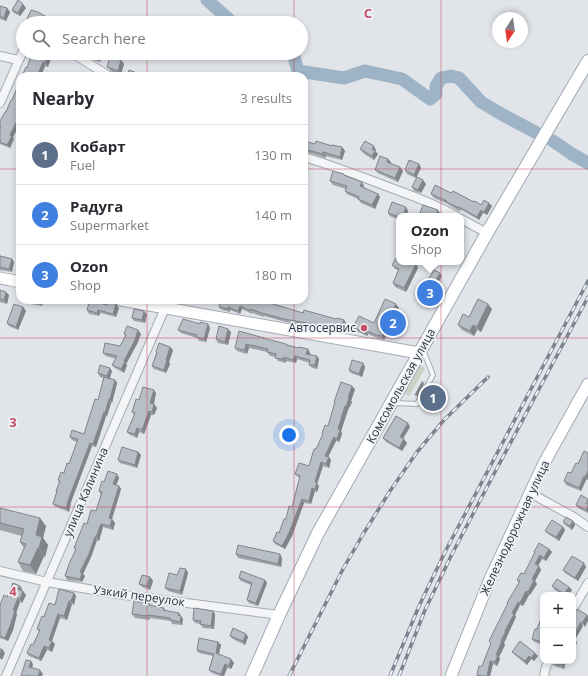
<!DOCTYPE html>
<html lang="en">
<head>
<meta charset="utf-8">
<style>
	:root { --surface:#fff; --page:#f2f2f3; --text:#2b2b33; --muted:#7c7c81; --line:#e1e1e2; --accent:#0b8043 }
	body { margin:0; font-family:"Open Sans",sans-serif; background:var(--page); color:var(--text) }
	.controls { position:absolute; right:12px; bottom:12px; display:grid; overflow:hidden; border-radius:8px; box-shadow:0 2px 6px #0003 }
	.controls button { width:36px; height:36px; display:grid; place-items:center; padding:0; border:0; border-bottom:1px solid var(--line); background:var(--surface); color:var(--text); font:20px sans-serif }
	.compass { position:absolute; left:492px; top:12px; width:36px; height:36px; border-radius:50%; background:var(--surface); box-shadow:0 2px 6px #0003; rotate:193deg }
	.you { position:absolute; left:289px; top:435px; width:14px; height:14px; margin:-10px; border:3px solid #fff; border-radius:50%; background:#1a73e8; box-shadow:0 0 0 6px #1a73e833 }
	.badge { display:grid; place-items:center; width:26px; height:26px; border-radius:50%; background:var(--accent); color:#fff; font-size:13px; font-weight:700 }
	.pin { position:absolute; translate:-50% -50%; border:2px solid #fff; box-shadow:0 1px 4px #0006 }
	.popup { position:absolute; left:396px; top:213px; width:68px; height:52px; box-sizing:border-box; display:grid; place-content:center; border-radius:8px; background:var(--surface); filter:drop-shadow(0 1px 3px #0005); font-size:13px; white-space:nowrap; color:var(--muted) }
	.popup b { font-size:15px; color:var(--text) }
	.popup::after { content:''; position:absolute; left:50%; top:100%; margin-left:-8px; border:8px solid transparent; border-top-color:var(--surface) }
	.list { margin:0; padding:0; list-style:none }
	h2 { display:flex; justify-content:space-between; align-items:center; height:52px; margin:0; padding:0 16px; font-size:17px }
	h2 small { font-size:13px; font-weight:400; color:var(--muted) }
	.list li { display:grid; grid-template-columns:26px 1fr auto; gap:12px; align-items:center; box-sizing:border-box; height:60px; padding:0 16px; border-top:1px solid var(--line) }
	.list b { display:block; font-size:15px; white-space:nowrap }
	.list p { margin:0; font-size:13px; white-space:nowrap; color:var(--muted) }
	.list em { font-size:13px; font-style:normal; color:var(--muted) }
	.icon { flex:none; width:22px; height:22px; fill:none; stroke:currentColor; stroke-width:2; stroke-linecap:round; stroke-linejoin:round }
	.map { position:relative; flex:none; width:588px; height:676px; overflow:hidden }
	.search { position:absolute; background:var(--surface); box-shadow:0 2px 6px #0003; left:16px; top:16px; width:292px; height:44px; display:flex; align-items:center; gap:10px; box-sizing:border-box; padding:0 14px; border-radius:22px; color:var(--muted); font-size:15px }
	.panel { position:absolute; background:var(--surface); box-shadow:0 2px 6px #0003; left:16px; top:72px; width:292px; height:232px; border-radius:12px }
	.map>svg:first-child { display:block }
	.green { fill:#c7d2c2 }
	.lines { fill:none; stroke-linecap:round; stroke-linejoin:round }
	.river { stroke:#9eb4c6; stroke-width:13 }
	.lane-casing { stroke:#a6abb3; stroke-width:6 }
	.street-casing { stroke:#a6abb3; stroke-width:10 }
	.secondary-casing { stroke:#a6abb3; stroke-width:13 }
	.primary-casing { stroke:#a1a9b3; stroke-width:14 }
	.lane { stroke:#f3f5f7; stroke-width:4 }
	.street { stroke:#f3f5f7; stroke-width:8 }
	.secondary { stroke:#fff; stroke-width:11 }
	.primary { stroke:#fff; stroke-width:12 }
	.rail-casing { stroke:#7b8591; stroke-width:3.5 }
	.rail { stroke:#f0f3f6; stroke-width:2; stroke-dasharray:6; stroke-linecap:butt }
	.wall { fill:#9ea3a9 }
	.shaded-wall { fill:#81858a }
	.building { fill:#b8bec5; stroke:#81858a }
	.grid { fill:none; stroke:#c54e66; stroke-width:1; stroke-opacity:0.55 }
	.poi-dot { fill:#c54e66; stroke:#f0f3f6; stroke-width:1.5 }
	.labels { text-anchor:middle; stroke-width:3.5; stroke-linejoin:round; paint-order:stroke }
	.poi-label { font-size:12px; fill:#2a333f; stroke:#f0f3f6; text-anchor:end }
	.street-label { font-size:12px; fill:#2a333f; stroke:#f0f3f6 }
	.grid-label { font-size:13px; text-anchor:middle; font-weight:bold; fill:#c54e66; stroke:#f0f3f6; stroke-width:3.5; stroke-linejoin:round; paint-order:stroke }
</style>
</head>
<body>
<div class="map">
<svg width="588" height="676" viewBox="0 0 588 676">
	<rect width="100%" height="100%" fill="#e1e4e9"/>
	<path class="green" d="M420,365L425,368L409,396L404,393Z"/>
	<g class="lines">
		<g class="river">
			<path d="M207,0L233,23"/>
			<path d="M293,53L298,71L344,78L365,71L402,79L430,99L436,94V86L441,78L451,76L459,78L481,102L503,115L535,132"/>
			<path d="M553,141L572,154L588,163"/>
		</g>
		<defs>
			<path id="lane" d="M394,403L417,404L433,375L423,350"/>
			<g id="street">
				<path d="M72,53L109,76"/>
				<path d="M0,56L18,60"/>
				<path d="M0,103L23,51"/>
				<path d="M304,157C332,165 359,176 386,186C410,195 434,203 456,216"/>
				<path d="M461,219L487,233"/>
				<path d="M530,493L574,517L588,527"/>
				<path d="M0,571L47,582L117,594L279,615"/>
				<path d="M573,609L588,583"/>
				<path d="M6,676L165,308"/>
				<path d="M544,676L546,667L549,661"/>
			</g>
			<g id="secondary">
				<path d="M0,278L20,282"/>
				<path d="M121,300L419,353"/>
				<path d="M451,676L490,579L543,465L588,384"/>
			</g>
			<path id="primary" d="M252,676L279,615L318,533L487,233L588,61"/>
		</defs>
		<use href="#lane" class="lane-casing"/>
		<use href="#street" class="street-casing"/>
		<use href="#secondary" class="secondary-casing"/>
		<use href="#primary" class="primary-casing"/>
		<use href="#lane" class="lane"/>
		<use href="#street" class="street"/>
		<use href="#secondary" class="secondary"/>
		<use href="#primary" class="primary"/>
		<defs>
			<g id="rail">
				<path d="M289,676L343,569L362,536L390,491L417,452L444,420L488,377"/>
				<path d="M390,676L419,606L446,550L588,281"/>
				<path d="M399,676L425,610L452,554L496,470L588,297"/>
			</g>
		</defs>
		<use href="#rail" class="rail-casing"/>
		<use href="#rail" class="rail"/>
	</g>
	<g class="wall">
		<path d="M0,6L7,8L10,12L6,21L0,19Z"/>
		<path d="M26,8L20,16L14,13L12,10Z"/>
		<path d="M38,12L39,13L57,23L30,22L27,19Z"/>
		<path d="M84,53H103L100,62L94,60L91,57Z"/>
		<path d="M48,55L51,58L48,67L45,66L41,76H22Z"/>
		<path d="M121,60L124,64L121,74L112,72L107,67Z"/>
		<path d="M12,100L19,119L20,121V124L13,137L14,139L10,148L0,144V121Z"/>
		<path d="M304,141L315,144L342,147L345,151L342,160L326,156L325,158L306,152H304Z"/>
		<path d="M360,149L376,150L375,151L378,154L374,160L363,153Z"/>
		<path d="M391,162L390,163L400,167L403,171L398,182L378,173L375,170Z"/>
		<path d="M419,164L421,168L416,178L407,174L405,170Z"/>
		<path d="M345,175L364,186L363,187L378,194L380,197L375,209L361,203L358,199L347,194L345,191L346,189L333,185L330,181Z"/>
		<path d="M426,184L421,193L414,191L412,187Z"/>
		<path d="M431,194L474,202L481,205L492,206L487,215L483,213L479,220L462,210L459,211L449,205L448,204L434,198Z"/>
		<path d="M408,211L399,216V220L390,216L388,213Z"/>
		<path d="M0,254L1,256L12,259L14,262L12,272L0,270Z"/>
		<path d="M416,264L418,268L406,292L395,287L393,283L398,270L395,269L392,265Z"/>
		<path d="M442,276L428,300L422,296L420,293Z"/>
		<path d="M0,290L9,295L7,304L0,302Z"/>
		<path d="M29,300H43L42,306L31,304L29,301Z"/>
		<path d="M166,300H174L173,302Z"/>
		<path d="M177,300H188L187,302Z"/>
		<path d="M214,300H231L269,304L303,313L344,320L346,323L344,332L286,322L264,316V317L252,313V314L242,309L240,314L230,310V312L222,310L219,307L220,303Z"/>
		<path d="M107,305L119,308L116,317L100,313L99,316L89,314L87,310Z"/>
		<path d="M23,307L26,311L18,330L9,326L7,323Z"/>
		<path d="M399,308L394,317L396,320L392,328L390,327L384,340L379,339L368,334L367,336L356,331L353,327L374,323Z"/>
		<path d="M492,309L481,332L477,330L474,336L462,330L458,325L469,317Z"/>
		<path d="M147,314L145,323L134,321L132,318Z"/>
		<path d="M200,324H208L210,328L206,342L199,341L197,338L181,333L178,330Z"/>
		<path d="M228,329L231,332L228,345L218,343L216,339Z"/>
		<path d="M138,330L141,334L137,344L126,364L127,365L124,373L115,368L112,365L116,359L106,356L103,353L120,346L125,336L124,334Z"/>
		<path d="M264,338V339L286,344L288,345L299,348L308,349L310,353L309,354L319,359L317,369L312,368L309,365L310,363L297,359L296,363L286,361V363L278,361L276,357L270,356L267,352L249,348L247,354L237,351L235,348Z"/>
		<path d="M170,347L173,350L169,362L170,364L166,373L154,369L152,366L156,353V352Z"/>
		<path d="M363,363L365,367L362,377L351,373L349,370Z"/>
		<path d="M112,371L110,378L115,380L117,383L112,403H111L107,416H106L96,447L92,446L71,502L69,512L56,507L53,504L57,492L56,491L59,482L58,480L64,473L69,464L77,442L72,440L70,437L84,434L98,400L104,378L100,377L98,373Z"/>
		<path d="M355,389L351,401L352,402L348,410L341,431L342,434L339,442L336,441L328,457L331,460L329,468L323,466L317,484L319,486L317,492L315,491L311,504L304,503L292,536L285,549L275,544L273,541L279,533L292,507L300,478L298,477L295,474L309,466L323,435L322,433L328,426L335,403L334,402Z"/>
		<path d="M438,392L431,405L423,400L422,399Z"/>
		<path d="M156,393L154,404L157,408L154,415H151L144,434L139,432L137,438L130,435L127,432L134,415L132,412L139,400Z"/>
		<path d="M410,427L403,439L407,443L402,451L386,442L383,438Z"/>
		<path d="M138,452L141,455L137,468L120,463L118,460Z"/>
		<path d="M576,463L588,480H586L581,491L566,485L564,481L571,473Z"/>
		<path d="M117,474L119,478L116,485L119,486L121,489L112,519L115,523L113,530L103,527L99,541L97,540L91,557L83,574L85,576L82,582L67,580L65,576L76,550L74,548L87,524L96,511L101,495L99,491L104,482Z"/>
		<path d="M588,499V513L578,508L576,505Z"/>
		<path d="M0,508L46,526L43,538L48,545L45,557L44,556L36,574L23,571L18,562L24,548L20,542L22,536L0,530Z"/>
		<path d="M573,521L575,525L572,530L565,525L563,522Z"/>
		<path d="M563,527L565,530L559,541L548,534L545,531Z"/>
		<path d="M549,549L552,552L546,561L542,559L538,566L541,570L535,581L537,584L530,595H529L523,606L520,605L515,615L516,617L504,643L505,645L499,657L500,659L497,666L493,664L490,676H478L477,675L482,666L491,644L489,641L508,604L507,603L519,583L517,580L524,574L535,553L534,552Z"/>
		<path d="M236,554L282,558V560L281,567L238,558Z"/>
		<path d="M586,567L578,581L565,573L563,570Z"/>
		<path d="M186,569L188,573L182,595L168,591L165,588L177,575Z"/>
		<path d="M150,577L153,581L150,590L142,587L139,584Z"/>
		<path d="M239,578L265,580L267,583L258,606L249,603L247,600L251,585L241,581Z"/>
		<path d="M20,586L22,589V591L26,595L22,603L20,602L16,613L17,614L13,630L8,641L0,638V605Z"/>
		<path d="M552,586L569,587L572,590L569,595H563L555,590Z"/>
		<path d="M74,593L76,596L74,605L72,604L67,620L60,618L52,641L55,644L52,652L47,650L41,661L29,656L27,653L33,645L39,631L37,629L44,617L55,605Z"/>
		<path d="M150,604L151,606L164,608L166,611L179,613L183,619L182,625L172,624L171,621L150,618V620L135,618L132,614Z"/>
		<path d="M215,614L214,629L203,628L200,624L195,623L193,620Z"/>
		<path d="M543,614V645L534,642L532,639L537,629Z"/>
		<path d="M246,634L248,637L245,645L233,639L230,636Z"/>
		<path d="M218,642L221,645L219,654L234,663L231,669L227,668L224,676H220L212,673L209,670L213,656L199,653L197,650Z"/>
		<path d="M512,652L538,656L534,661L531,659L527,665L515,655Z"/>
		<path d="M566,661L564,669L554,666L552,663Z"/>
	</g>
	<g class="shaded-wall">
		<path d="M23,4L26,8L20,16L18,13Z"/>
		<path d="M7,8L10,12L6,21L4,18Z"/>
		<path d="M100,53H103L100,62L98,59Z"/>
		<path d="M48,55L51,58L48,67L45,63Z"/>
		<path d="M121,60L124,64L121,74L118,71Z"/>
		<path d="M43,62L45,66L41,76H37Z"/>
		<path d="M20,108V116L19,119L20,121V124L13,137L14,139L10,148L7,145L16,118Z"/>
		<path d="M374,146L376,150L375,151L378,154L374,160L372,156V149Z"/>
		<path d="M342,147L345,151L342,160L340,157Z"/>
		<path d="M323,152L326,156L325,158L323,154Z"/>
		<path d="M388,159L391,162L390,165L387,162Z"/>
		<path d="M419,164L421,168L416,178L414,175Z"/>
		<path d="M400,167L403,171L398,182L395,178Z"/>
		<path d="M423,180L426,184L421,193L418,190Z"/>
		<path d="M362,182L364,186L363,189L360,186Z"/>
		<path d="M378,194L380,197L375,209L372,205Z"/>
		<path d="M489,203L492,206L487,215L484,212Z"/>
		<path d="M406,207L408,211L407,216H403Z"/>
		<path d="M438,210L440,214L439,216H435Z"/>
		<path d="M481,210L483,213L479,220L477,217Z"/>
		<path d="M12,259L14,262L12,272L9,269Z"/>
		<path d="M416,264L418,268L406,292L404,288Z"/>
		<path d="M440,273L442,276L428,300L426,297Z"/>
		<path d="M6,292L9,295L7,304L4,300Z"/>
		<path d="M40,300H43L42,306L40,303Z"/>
		<path d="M116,304L119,308L116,317L113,314Z"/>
		<path d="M396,304L399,308L394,317L396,320L392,328L390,325L391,315Z"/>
		<path d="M488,304L492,309L481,332L477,327Z"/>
		<path d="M240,306L242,309L240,314L238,311Z"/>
		<path d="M23,307L26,311L18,330L16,327Z"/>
		<path d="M228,307L230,310V312L228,309Z"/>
		<path d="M98,310L100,313L99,316L97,313Z"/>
		<path d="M144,311L147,314L145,323L142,320Z"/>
		<path d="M344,320L346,323L344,332L341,329Z"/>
		<path d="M208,324L210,328L206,342L204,339Z"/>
		<path d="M388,324L390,327L384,340L382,336Z"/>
		<path d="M473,325L477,330L474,336L470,331Z"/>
		<path d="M228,329L231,332L228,345L225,342Z"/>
		<path d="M138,330L141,334L137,344L126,364L127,365L124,373L121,369L124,361Z"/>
		<path d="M365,330L368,334L367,336L364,333Z"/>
		<path d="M246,344L249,348L247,354L245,350Z"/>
		<path d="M170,347L173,350L169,362L170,364L166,373L164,370L166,360Z"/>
		<path d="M308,349L310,353L309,357L306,354Z"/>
		<path d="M295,356L297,359L296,363L293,360Z"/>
		<path d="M317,356L319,359L317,369L315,365Z"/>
		<path d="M284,357L286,361V363L283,359Z"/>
		<path d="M363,363L365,367L362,377L359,374Z"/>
		<path d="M110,368L112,371L109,380L107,376Z"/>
		<path d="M115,380L117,383L112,403L110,399Z"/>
		<path d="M423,382L424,384L417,397L416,395Z"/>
		<path d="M352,386L355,389L351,401L352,402L348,410L346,407L348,398Z"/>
		<path d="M154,390L156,393L153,407L150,403Z"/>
		<path d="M437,390L438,392L431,405L430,403Z"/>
		<path d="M109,399L111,403L107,416L105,413Z"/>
		<path d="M154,404L157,408L154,415L152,412Z"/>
		<path d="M345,406L348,410L341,431L342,434L339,442L337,439L338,429Z"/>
		<path d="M149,411L151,415L144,434L142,430Z"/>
		<path d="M104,412L106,416L96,447L93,444Z"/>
		<path d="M408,423L410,427L402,440L400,437Z"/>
		<path d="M137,428L139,432L137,438L135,434Z"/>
		<path d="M334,437L336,441L327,459L325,456Z"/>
		<path d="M404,439L407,443L402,451L399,448Z"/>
		<path d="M90,443L92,446L71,502L69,512L66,508L69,498Z"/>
		<path d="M138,452L141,455L137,468L135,465Z"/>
		<path d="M329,457L331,460L329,468L326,464Z"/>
		<path d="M321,462L323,466L317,484L319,486L317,492L315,489V482Z"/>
		<path d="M588,471V480L585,477Z"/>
		<path d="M117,474L119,478L115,488L113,484Z"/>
		<path d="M584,476L586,480L581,491L579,488Z"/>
		<path d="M119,486L121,489L111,522L109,518Z"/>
		<path d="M312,488L315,491L311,504L309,501Z"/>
		<path d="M302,499L304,503L292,536L285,549L282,546Z"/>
		<path d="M588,506V513L586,510Z"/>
		<path d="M40,518L46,526L43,538L48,545L45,557L39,548L36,535Z"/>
		<path d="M112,519L115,523L113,530L110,526Z"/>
		<path d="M573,521L575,525L572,530L570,526Z"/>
		<path d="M101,524L103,527L99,541L96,537Z"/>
		<path d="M563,527L565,530L559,541L556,537Z"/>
		<path d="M95,537L97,540L91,557L83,574L85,576L82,582L80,579V572Z"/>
		<path d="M38,548L44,556L36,574L30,565Z"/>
		<path d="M549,549L552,552L546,561L544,558Z"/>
		<path d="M280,554L282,558L281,567L278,564Z"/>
		<path d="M540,555L542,559L537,567L535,564Z"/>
		<path d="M584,563L586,567L578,581L575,578Z"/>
		<path d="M539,566L541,570L535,581L537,584L530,595L528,592L532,579Z"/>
		<path d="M186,569L188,573L182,595L180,591Z"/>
		<path d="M150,577L153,581L150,590L147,586Z"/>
		<path d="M265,580L267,583L258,606L256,603Z"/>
		<path d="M20,586L22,589L21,592L18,589Z"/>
		<path d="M569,587L572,590L569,595H565L564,594Z"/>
		<path d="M23,591L26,595L22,603L20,599Z"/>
		<path d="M526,591L529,595L523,606L520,603Z"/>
		<path d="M74,593L76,596L74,605L71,601Z"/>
		<path d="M18,598L20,602L16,613L17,614L13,630L8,641L5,638L13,610Z"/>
		<path d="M69,601L72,604L67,620L64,616Z"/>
		<path d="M518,602L520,605L515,615L516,617L508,634L505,631L512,613Z"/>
		<path d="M213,611L215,614L214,629L211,626Z"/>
		<path d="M179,613L183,619L182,625L180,622L178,615Z"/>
		<path d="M58,614L60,618L51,643L49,640Z"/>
		<path d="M587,615L588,616V621L585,627L582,623Z"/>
		<path d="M581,622L583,626L575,640L577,642L573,655V636Z"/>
		<path d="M506,631L508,634L504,643L505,645L499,657L500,659L497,666L495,662L496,655L501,641Z"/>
		<path d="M246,634L248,637L245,645L243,641Z"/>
		<path d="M52,641L55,644L52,652L49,648Z"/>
		<path d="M218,642L221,645L218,657L216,653Z"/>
		<path d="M44,646L47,650L41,661L39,658Z"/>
		<path d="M2,649L5,653L2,660L0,658V656Z"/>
		<path d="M535,653L538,656L534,661L531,658Z"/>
		<path d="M529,656L531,659L527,665L525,661Z"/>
		<path d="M231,659L234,663L231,669L229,666Z"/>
		<path d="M31,661L33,664L32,670L29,667Z"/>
		<path d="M490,661L493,664L490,676H487Z"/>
		<path d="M563,661H566L564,669L562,665Z"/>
		<path d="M225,664L227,668L224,676H223L221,674Z"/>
		<path d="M40,670L43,674L42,676H38Z"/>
	</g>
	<g class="building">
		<path d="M18,0L23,4L18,13L12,10Z"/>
		<path d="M0,6L7,8L4,18L0,16Z"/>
		<path d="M31,10L38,12L57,23H37L27,19Z"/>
		<path d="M32,53H43L48,55L45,63L43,62L37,76H22L26,67L27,68Z"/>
		<path d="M89,53H100L98,59L91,57L92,55Z"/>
		<path d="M110,57L121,60L118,71L110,68L107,67Z"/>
		<path d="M129,70L145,76H127Z"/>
		<path d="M93,73L98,76H91Z"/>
		<path d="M20,81V108L16,118L18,119L10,135L12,136L7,145L0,142V128L1,126H0V121L5,112H6L11,100H12Z"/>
		<path d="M304,141L315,144L316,141L332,146V145L342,147L340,157L323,152V154L304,149Z"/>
		<path d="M365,141L374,146L372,149L375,151L372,156L360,149Z"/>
		<path d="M380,156L388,159L387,162L400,167L395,178L375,170Z"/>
		<path d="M409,160L419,164L414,175L405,170Z"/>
		<path d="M333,171L344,174V175L362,182L360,186L378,194L372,205L358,199L359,197L345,191L347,186L330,181Z"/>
		<path d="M417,177L423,180L418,190L412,187Z"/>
		<path d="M435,185L451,193L453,191L474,202L475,201L481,205L484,200L489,203L484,212L481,210L477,217L459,207H457L446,202L447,201L431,194Z"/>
		<path d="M392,202L406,207L403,216H399V217L388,213Z"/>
		<path d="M423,205L438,210L435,216H419Z"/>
		<path d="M0,256L12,259L9,269L0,267Z"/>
		<path d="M397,256L399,257V262H411L416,264L404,288L393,283L399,269L392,265Z"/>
		<path d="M434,270L440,273L426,297L420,293Z"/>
		<path d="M0,290L6,292L4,300L0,299Z"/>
		<path d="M385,299L396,304L391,315L394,316L390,325L388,324L382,336L376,335L365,330L364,333L353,327L359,316L374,323Z"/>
		<path d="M478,299L488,304L477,327L473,325L470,331L458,325L463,314L469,317Z"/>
		<path d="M29,300H40V303L29,301Z"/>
		<path d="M90,300L107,305L108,302L116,304L113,314L98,310L97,313L87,310Z"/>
		<path d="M221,300H231L233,301L234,300H256L269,304L270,303L303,313L304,310L336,319L337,318L344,320L341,329L284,319L262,313L250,309L249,310L240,306L238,311L228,307V309L219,307Z"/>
		<path d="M14,304L23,307L16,327L7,323Z"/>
		<path d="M134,309L144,311L142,320L132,318Z"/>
		<path d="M183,319L200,324V322L208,324L204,339L196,337L197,335L178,330Z"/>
		<path d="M127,326L138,330L135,340L124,361L125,362L121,369L112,365L117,356L103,353L105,343L120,346L126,335L124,334Z"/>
		<path d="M219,326L228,329L225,342L216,339Z"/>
		<path d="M239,331L264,338H263L286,344V345L299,348V347L308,349L306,354L317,356L315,365H309L310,360L295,356L293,360L284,357L283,359L275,358L276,354L267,352L268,349L246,344L245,350L235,348Z"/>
		<path d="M159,343L170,347L166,360H167L164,370L152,366L157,353L156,352Z"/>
		<path d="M352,360L363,363L359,374L349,370Z"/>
		<path d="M100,365L110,368L107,376L98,373Z"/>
		<path d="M104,377L115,380L110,399H109L105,413L104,412L93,444L90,443L69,498L66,508L53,504L57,491H56L60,481L58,480L61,472L64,473L67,463L69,464L78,439L70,437L72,430L84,434L95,399L98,400Z"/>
		<path d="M341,382L352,386L348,398H349L346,407L345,406L338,429L340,430L337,439L334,437L325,456L329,457L326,464L321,462L315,482L317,483L315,489L312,488L309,501L302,499L289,533L282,546L273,541L277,532L279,533L284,519H286L289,506L292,507L300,476L295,474L299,463L309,466L314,449H316L323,434L322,433L325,425L328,426L335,402H334Z"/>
		<path d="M422,382H423L416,395H415Z"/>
		<path d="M429,386L437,390L430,403L422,399Z"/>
		<path d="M143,387L154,390L150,403L154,404L152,412L149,411L142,430L137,428L135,434L127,432L135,413L132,412L136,399L139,400Z"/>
		<path d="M396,416L408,423L400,437L404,439L399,448L383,438Z"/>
		<path d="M122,447L138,452L135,465L118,460Z"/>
		<path d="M584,451L588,453V471L585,477L584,476L579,488L564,481L568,472L571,473L576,463L578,464Z"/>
		<path d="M108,471L117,474L113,484L119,486L109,518L112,519L110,526L101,524L96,537H95L89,554L80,572L82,573L80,579L65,576L69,564L76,549L74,548L84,523L87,524L91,510L96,511L102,492L99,491L102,481L104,482Z"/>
		<path d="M581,495L588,499L586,504H588V506L586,510L576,505Z"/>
		<path d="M0,508L40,518L36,535L42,537L39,548H38L30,565L18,562L26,544L20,542L24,529L0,523Z"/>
		<path d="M566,517L573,521L570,526L563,522Z"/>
		<path d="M552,520L563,527L556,537L545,531Z"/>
		<path d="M539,543L549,549L544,558L540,555L535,564L539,566L532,579L534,580L528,592L526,591L520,603L518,602L512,613L514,614L505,631V630L506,631L501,641H502L496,655H498L495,662L490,661L487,676H482L477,675L479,666H482L491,643L489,641L508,603H507L520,581L517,580L521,573L524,574L535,552H534Z"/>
		<path d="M238,545L280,554L278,564L236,554Z"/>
		<path d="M572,556L584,563L575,578L563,570Z"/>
		<path d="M180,568L186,569L180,591L165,588L169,573L177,575Z"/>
		<path d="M241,571L265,580L256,603L247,600L252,583L239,578Z"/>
		<path d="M142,575L150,577L147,586L139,584Z"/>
		<path d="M557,579L569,587L564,594L552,586Z"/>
		<path d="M13,583L20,586L18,589L23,591L20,599L18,598L13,610L15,611L10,626L5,638L0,636V605L4,595L7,597Z"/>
		<path d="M59,589L74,593L71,601H69L64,616L58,614L49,640L52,641L49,648L44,646L39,658L27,653L31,644L33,645L40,630L37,629L42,616L44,617L49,603L55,605Z"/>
		<path d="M134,601L150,604L149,605L164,608L163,610L179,613L178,615L181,616L180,622L170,620V618L148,615V616L132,614Z"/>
		<path d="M194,608L213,611L211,626L200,624L201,621L193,620Z"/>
		<path d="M577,609L587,615L582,623L581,622L573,636V616Z"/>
		<path d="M543,614V642L532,639L535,629H537Z"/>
		<path d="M233,628L246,634L243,641L230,636Z"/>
		<path d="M199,638L218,642L216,653L231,659L229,666L225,664L221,674L209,670L214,654L197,650Z"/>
		<path d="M520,641L535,653L531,658L529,656L525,661L512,652Z"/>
		<path d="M0,649H2L0,656Z"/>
		<path d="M26,660L31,661L29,667L40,670L38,676H29L27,675V676H21Z"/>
		<path d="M552,661H563L562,665L552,663Z"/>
	</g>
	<path class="grid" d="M147,0V23M294,0V23M441,0V676M147,53V76M294,53V76M0,169H20M304,169H588M147,300V676M294,300V676M0,338H588M0,507H588"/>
	<circle class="poi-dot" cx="364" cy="328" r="4"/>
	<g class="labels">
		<g class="poi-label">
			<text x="356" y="332">Автосервис</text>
		</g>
		<g class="street-label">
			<text transform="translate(401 386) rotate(-61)" y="4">Комсомольская улица</text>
			<text transform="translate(86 492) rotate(-67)" y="4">улица Калинина</text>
			<text transform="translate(515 528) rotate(-65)" y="4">Железнодорожная улица</text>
			<text transform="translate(139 596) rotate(8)" y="4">Узкий переулок</text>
		</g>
	</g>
	<g class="grid-label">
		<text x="368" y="18">C</text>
		<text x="13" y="427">3</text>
		<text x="13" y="596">4</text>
	</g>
</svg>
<div class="controls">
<button>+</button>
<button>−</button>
</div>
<svg class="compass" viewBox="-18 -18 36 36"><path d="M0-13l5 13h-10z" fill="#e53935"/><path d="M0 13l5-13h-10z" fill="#7c7c81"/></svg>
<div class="you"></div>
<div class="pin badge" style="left:433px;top:398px;background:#5c6f8a">1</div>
<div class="pin badge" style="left:393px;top:323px;background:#3f7fe0">2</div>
<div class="pin badge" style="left:430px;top:293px;background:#3f7fe0">3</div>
<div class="popup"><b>Ozon</b>Shop</div>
<div class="search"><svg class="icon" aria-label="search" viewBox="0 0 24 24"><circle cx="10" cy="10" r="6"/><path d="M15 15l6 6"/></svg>Search here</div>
<section class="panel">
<h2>Nearby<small>3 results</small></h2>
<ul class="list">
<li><span class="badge" style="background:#5c6f8a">1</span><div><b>Кобарт</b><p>Fuel</p></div><em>130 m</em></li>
<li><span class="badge" style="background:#3f7fe0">2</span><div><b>Радуга</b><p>Supermarket</p></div><em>140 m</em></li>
<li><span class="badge" style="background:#3f7fe0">3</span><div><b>Ozon</b><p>Shop</p></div><em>180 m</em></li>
</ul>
</section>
</div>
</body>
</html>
